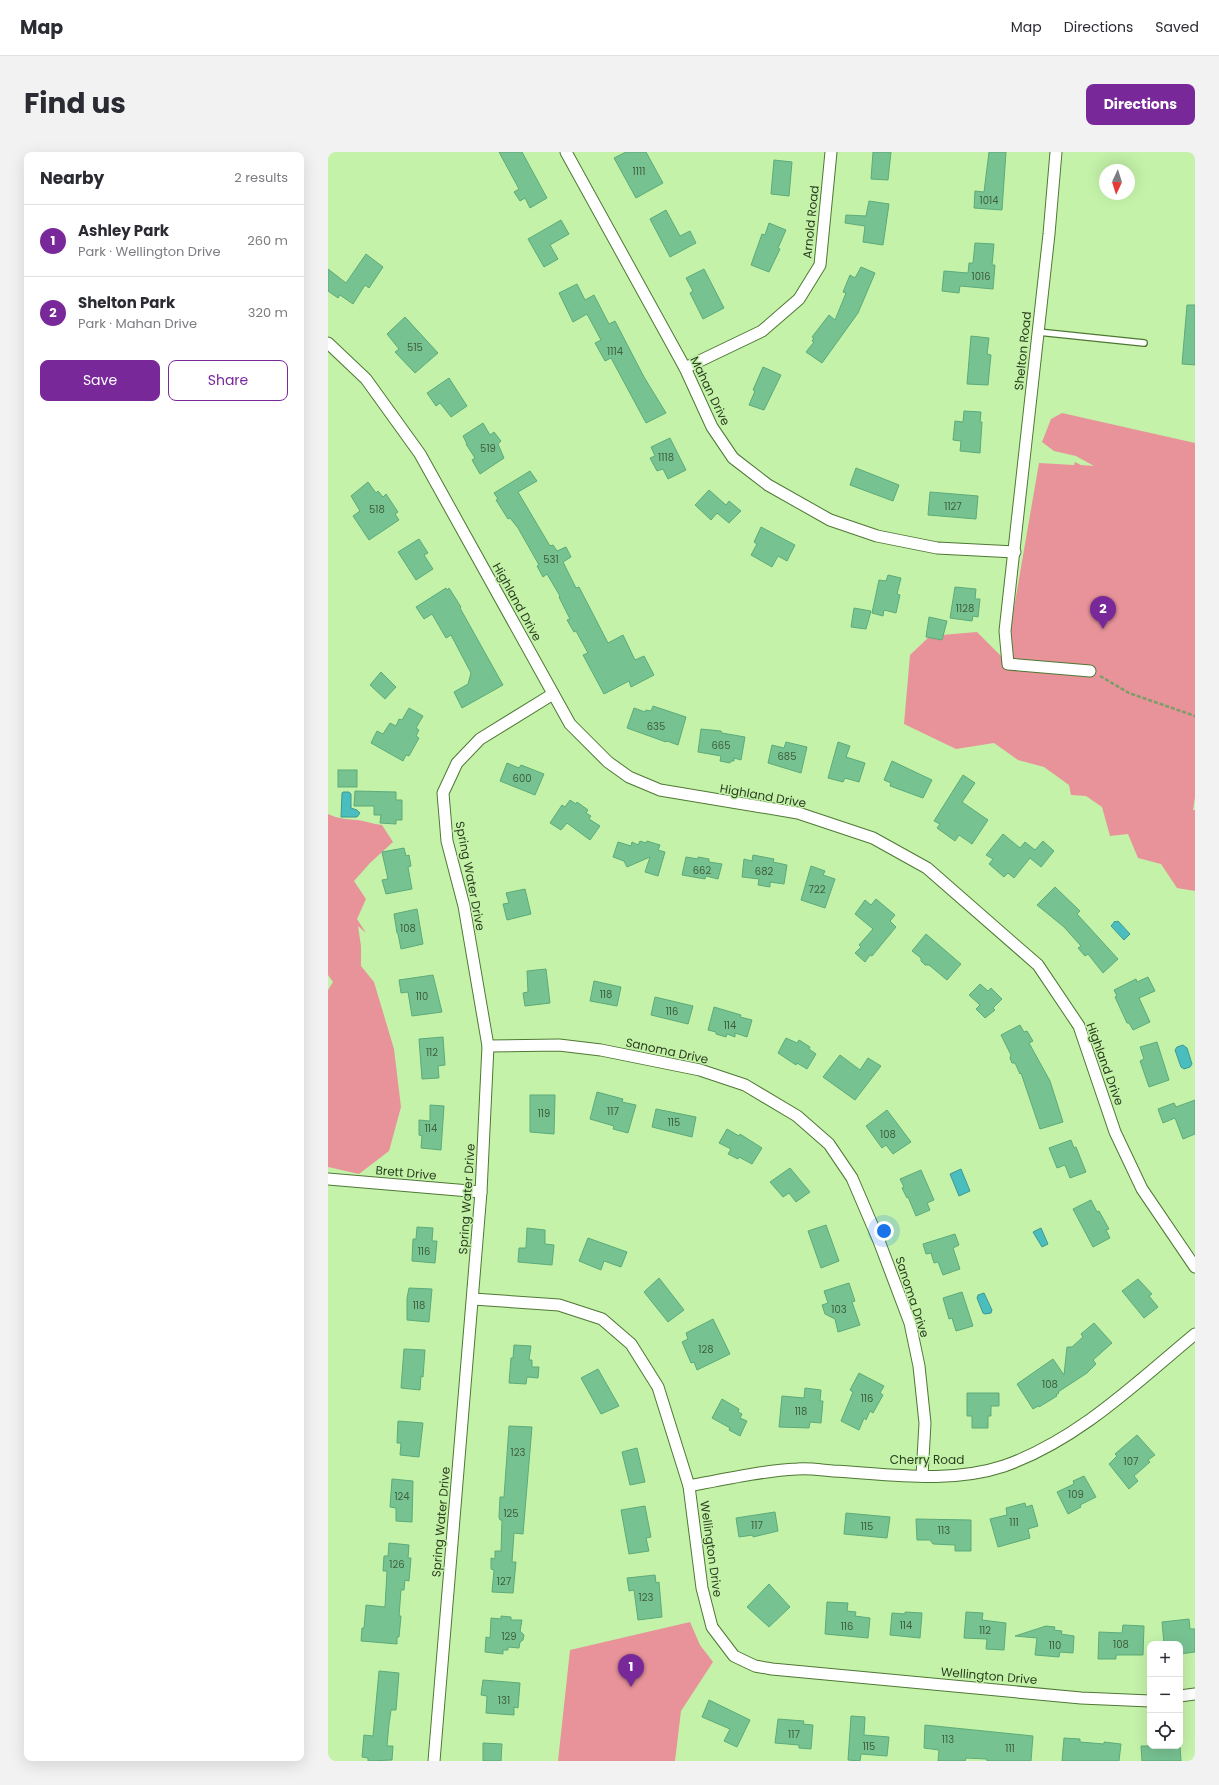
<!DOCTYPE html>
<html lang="en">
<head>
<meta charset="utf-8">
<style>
	:root { --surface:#fff; --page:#f2f2f3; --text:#2b2b33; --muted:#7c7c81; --line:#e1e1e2; --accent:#792899 }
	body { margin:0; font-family:Poppins,sans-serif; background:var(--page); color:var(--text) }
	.controls { position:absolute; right:12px; bottom:12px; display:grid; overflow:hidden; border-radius:8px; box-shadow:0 4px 16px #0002 }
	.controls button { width:36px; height:36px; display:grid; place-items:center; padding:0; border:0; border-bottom:1px solid var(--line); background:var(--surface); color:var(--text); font:20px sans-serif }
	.compass { position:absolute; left:771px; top:12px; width:36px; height:36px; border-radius:50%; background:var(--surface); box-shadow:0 4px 16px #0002; rotate:184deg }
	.you { position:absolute; left:556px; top:1079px; width:14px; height:14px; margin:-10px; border:3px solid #fff; border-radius:50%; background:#1a73e8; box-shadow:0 0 0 6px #1a73e833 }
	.badge { display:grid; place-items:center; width:26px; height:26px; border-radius:50%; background:var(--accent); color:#fff; font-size:13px; font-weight:700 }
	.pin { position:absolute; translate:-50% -33px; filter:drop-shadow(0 1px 2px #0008) }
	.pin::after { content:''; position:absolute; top:21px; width:14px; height:12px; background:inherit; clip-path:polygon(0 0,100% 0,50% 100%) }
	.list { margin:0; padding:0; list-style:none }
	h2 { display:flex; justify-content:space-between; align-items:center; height:52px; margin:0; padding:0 16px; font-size:17px }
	h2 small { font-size:13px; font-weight:400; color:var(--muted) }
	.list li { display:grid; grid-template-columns:26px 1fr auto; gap:12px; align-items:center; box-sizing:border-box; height:72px; padding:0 16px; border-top:1px solid var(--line) }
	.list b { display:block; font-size:15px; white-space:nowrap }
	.list p { margin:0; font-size:13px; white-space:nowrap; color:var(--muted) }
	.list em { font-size:13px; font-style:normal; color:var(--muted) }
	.actions { display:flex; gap:8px; padding:12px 16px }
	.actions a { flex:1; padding:9px 0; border:1px solid var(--accent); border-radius:8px; text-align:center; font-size:14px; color:var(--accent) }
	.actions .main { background:var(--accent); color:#fff }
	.icon { flex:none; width:22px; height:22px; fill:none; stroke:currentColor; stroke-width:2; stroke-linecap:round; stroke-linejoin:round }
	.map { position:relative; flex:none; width:867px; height:1609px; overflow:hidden; border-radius:8px }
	header { display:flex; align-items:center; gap:24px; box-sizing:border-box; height:56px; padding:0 20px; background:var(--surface); border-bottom:1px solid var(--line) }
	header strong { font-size:19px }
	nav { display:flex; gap:22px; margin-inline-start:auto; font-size:14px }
	.intro { display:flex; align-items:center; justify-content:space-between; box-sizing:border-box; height:96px; padding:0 24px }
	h1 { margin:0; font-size:28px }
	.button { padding:10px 18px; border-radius:8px; background:var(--accent); color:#fff; font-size:14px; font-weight:700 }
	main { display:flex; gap:24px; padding:0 24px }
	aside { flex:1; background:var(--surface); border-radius:8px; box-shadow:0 4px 16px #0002 }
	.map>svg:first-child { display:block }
	.green { fill:#e8939a }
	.water { fill:#4abebe; stroke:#41988f }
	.building { fill:#77c291; stroke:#5cab79 }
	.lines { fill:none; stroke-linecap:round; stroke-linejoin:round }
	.service-casing { stroke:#4f7834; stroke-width:8 }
	.minor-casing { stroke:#4f7834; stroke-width:13 }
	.path { stroke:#7c9d68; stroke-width:2.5; stroke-dasharray:4 2; stroke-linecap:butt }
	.service { stroke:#fff; stroke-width:5.5 }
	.minor { stroke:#fff; stroke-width:11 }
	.labels { text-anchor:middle; stroke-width:3; stroke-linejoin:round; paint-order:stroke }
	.number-label { font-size:10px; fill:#3f5f3d }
	.street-label { font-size:12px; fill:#2c3e21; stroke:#c4f2a9 }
</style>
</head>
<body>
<header>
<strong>Map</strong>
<nav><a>Map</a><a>Directions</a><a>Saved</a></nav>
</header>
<div class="intro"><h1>Find us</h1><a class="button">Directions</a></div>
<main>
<aside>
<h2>Nearby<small>2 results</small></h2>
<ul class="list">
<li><span class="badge">1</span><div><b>Ashley Park</b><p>Park · Wellington Drive</p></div><em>260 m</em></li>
<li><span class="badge">2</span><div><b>Shelton Park</b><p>Park · Mahan Drive</p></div><em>320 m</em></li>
</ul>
<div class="actions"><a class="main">Save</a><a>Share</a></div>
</aside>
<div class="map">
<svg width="867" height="1609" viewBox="0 0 867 1609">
	<rect width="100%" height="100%" fill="#c4f2a9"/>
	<g class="green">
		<path d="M734,261L867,291V645L865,658H867V739L849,736L833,712L810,706L800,682L782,684L774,655L758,644L743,643L741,633L716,615L690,608L666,591L628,597L576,572L582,503L602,484L649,480L677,508L711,311L746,313L747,310L753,313L766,314L748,304L726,299L714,290L723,267Z"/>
		<path d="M0,662C11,667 17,667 29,668C37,669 45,672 54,673L65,690L42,711L26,729L38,747L29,767L38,781L30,774L33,794V814L46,830L66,897L73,955L61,999L31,1022L0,1015V838L5,830L0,823Z"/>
		<path d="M362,1470L372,1493L385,1510L353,1559L347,1609H230L242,1498Z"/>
	</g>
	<g class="water">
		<path d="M15,640H21L23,642V656L29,658L32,661L29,665H13L14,641Z"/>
		<path d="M787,769L788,770L790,769L802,782L796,788L783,774Z"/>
		<path d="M855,893L859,896L864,912L862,915L856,917L853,915L847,898L849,895Z"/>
		<path d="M633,1017L642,1039L631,1044L622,1022Z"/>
		<path d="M713,1076L720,1092L714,1095L705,1080Z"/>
		<path d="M656,1141L664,1158L663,1161L657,1162L655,1161L649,1146L650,1143Z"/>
	</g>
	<g class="building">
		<path d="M171,0H194L219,46L202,56L197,46L192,49L186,40L191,37Z"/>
		<path d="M298,0H318L335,31L308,46L286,6Z"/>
		<path d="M545,0H563L560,28L543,27Z"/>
		<path d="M661,0H678L674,58L646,56L647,39L656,40Z"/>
		<path d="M446,8L464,10L461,44L443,42Z"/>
		<path d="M541,49L561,52L555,93L535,90L537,74L517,71L518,63L538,64Z"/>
		<path d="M338,58L352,84L362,79L368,91L342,105L322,67Z"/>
		<path d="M233,68L241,82L222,93L230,107L216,115L200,87Z"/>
		<path d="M441,71L458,78L450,96L452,97L441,120L423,113L434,82L437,83Z"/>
		<path d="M647,91L666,92L664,113H667L665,137L632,134L631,141L614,139L616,119L640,121L641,111H645Z"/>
		<path d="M38,102L55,115L41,136L37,133L25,152L12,143L10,146L0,139V117L18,131Z"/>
		<path d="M533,115L547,121L530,161L494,211L478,200L486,190L484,189L486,186L484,185L501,163L507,168L518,141L515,140L522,123L527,126Z"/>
		<path d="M376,117L396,156L375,167L362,141L365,139L358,126Z"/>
		<path d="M249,132L257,148L266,143L281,172L287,169L316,225L338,261L318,271L283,206L277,209L267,191L273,188L259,162L245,170L231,141Z"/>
		<path d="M859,153H867V213L854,212Z"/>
		<path d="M77,165L110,201L87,221L67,200L71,197L59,182Z"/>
		<path d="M643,184L661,186L659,202L663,203L660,233L639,232Z"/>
		<path d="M435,215L453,223L436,258L421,253L427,239L425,238Z"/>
		<path d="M121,226L139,254L123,265L112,251L108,254L99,241Z"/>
		<path d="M636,259L653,260L652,270H654L652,301L632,299L633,289L625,288L627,269L635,270Z"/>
		<path d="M155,271L162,283L166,280L173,289L170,292L176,306L152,322L144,308L147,306L138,292H139L135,284Z"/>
		<path d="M342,286L358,318L340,327L335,317L329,319L322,306L327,304L323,295Z"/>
		<path d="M528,316L571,333L565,349L522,333Z"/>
		<path d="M202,319L209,329L190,340L222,394L225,393L229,399L238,395L243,405L235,410L248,436L251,435L280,491L295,483L307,508L316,504L326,523L303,535L301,529L276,542L255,503L260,501L248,479L246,480L239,468L242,467L231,445L232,444L219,422L215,425L209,414L211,413L190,376L182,366L180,367L168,348L170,347L166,341Z"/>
		<path d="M40,330L48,341L50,339L55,345L58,342L70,360L67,362L71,368L41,388L25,364L32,359L23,344Z"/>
		<path d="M381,338L398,353L401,349L413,359L401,371L389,361L383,368L367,353Z"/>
		<path d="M602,340L650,344L648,367L600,363Z"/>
		<path d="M433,375L467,393L459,409L450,404L444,415L423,403L429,392L426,390Z"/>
		<path d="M91,387L100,401L96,403L105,417L88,428L70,400Z"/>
		<path d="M560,423L573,426L569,442L572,443L568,461L556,458L555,464L544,461L551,428L558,429Z"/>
		<path d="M627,435L648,437L647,447H652L650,465L645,464L644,469L622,466Z"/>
		<path d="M118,436L119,438L121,436L133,455L132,456L175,533L134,556L126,540L140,532L143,521L123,483L118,486L104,462L96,467L88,455Z"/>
		<path d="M526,456L543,459L538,477L523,475Z"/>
		<path d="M601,465L619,469L614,488L598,485Z"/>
		<path d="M53,520L68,535L57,547L42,533Z"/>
		<path d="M325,554L358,565L350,593L339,589L338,590L299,576L306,556L317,560L318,558L323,559Z"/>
		<path d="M81,556L95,564L88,576L91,578L88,584L91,586L81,604L78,603L75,609L43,591L49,579L55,582L62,571L68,574L71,567L74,568Z"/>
		<path d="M373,577L393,579L394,581L417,585L413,608L406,606V609H403L402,611L392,609L393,604L370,600Z"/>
		<path d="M458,590L479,595L473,621L440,611L444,593L456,596Z"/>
		<path d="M510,590L522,594L518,605L537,611L531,630L517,626L515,630L500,626Z"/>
		<path d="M564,609L604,628L595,646L562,634L563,631L556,628Z"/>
		<path d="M179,611L191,616L193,613L216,622L207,643L172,629Z"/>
		<rect x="10" y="618" width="19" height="17"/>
		<path d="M635,623L647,631L634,650L660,668L644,692L631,683L627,689L609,676L612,672L606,669Z"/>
		<path d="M27,639L68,640V648H74V668H68V672L52,671L53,663H46V654H26Z"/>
		<path d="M242,648L248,652L249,650L260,658L258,661L263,664L261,667L272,674L262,688L239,671L233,678L222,671L234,653L237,655Z"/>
		<path d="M675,682L692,696L697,690L707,698L715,689L726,699L713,715L702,706L686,726L680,721L676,725L661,712L665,707L658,703Z"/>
		<path d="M312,689L318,691L319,689L332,693L330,698L337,700L330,724L317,720L322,705L299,715L296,709L285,705L290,690L303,694L304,690L310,693Z"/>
		<path d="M76,696L78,704L81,703L83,714L80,715L84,737L58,742L54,728L60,727L54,700Z"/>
		<path d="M425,703L446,707L445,710L459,713L456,732L442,730V735L430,733L431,727L414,725L416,707L424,709Z"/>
		<path d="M358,705L370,707V705L381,707V710L394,712L390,727L378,724L377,727L354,723Z"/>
		<path d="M483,714L497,719L495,723L507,727L497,756L473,748Z"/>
		<path d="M727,735L752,759L749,762L790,807L775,821L760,802L757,804L750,796L753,794L736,775L709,753Z"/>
		<path d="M197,737L203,762L179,768L175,752L181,751L178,741Z"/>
		<path d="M548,747L567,763L562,769L568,775L544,804L542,803L537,810L527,801L533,795L531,793L545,777L527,762L537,748L543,753Z"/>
		<path d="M89,757L95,792L73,797L70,782L69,781L66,762Z"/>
		<path d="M598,782L633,812L619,828L601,813H597L593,809V806L584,799Z"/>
		<path d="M218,817L222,851L197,854L195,841L200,840L199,819Z"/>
		<path d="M105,823L114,860L84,864L80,840L73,841L71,828Z"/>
		<path d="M820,825L827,839L811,846L822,870L805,878L801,871H799L787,845L789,844L786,838L808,827L809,830Z"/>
		<path d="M266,829L293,835L289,854L262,849Z"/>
		<path d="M652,832L660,839L663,836L674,847L665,856L667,858L657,866L648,857L652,853L641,843Z"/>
		<path d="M327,845L365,854L360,872L323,863Z"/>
		<path d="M386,855L413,863L412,865L424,868L419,885L407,881V885L399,882L398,885L388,882V880L380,878Z"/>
		<path d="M692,873L696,880L699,879L705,889L701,891L722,929L735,970L712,977L693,921L692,922L687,911H684L682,906L683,903L673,883Z"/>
		<path d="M115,885L117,913L110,914L111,926L94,927L91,887Z"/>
		<path d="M458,886L469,891L471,888L482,895L481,897L488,902L479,917L469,911L468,913L450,901Z"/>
		<path d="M829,890L841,928L821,935L812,909L816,907L812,895Z"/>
		<path d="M512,903L532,918L540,906L553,914L527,948L495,925Z"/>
		<path d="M269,940L295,947L294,950L308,953L300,981L285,977L286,974L262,967Z"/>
		<path d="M202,943H227L226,982L202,980Z"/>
		<path d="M867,948V982L855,987L847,966L835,971L830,957L846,951L848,955Z"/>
		<path d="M102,953L116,954L113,998L93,996L94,984L91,983V968L102,969Z"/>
		<path d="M328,957L368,965L364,985L324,975Z"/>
		<path d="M559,958L583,990L565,1002L558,993L554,996L538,974Z"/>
		<path d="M399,977L411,984L412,982L434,996L424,1012L411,1005L410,1007L400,1002L403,997L391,991Z"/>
		<path d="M743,988L746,996L748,995L758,1020L742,1026L737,1013L729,1016L721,996Z"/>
		<path d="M462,1016L482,1040L468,1050L461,1041L455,1045L442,1030Z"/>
		<path d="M593,1018L606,1048L599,1051L602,1058L588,1064L580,1045L579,1046L574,1036L576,1035L572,1027Z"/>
		<path d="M763,1048L769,1060L771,1059L781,1077L778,1078L782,1086L765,1095L745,1057Z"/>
		<path d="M498,1073L511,1109L493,1116L480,1079Z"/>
		<path d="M89,1075L105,1076L104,1089H109L107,1111L84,1109L85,1087H88Z"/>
		<path d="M199,1076L217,1078V1092L226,1093L224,1113L190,1110L191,1096H198Z"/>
		<path d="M627,1082L631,1093L625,1096L632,1117L615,1123L610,1110L606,1111L603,1101L598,1102L595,1092Z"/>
		<path d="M260,1086L299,1100L293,1115L276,1109L273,1118L251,1109Z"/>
		<path d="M331,1126L356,1158L340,1170L316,1140Z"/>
		<path d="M810,1127L824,1142L821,1144L830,1155L816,1166L794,1139Z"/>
		<path d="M521,1131L527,1149L524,1150L532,1173L510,1180L507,1167L497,1162L494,1153L500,1151L496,1139Z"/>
		<path d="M81,1136L104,1137L101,1170L79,1168V1146Z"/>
		<path d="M634,1140L645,1174L628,1179L624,1166L621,1167L615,1146Z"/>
		<path d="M385,1167L402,1202L369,1218L366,1210L363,1211L354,1190L360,1187L358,1181Z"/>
		<path d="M766,1171L784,1191L765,1208L768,1212L759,1221L730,1240L731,1241L728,1243L729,1244L711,1255L710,1254L705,1257L689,1232L725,1207L736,1223L739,1195H744L755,1185L753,1182Z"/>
		<path d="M186,1193L203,1194L201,1208H204V1215H211L210,1226L199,1225L198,1232L181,1231L183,1206H185Z"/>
		<path d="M76,1197L97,1198L95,1225L93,1224L92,1238L73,1236Z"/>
		<path d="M270,1217L291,1254L273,1262L253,1226Z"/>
		<path d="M531,1221L556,1234L552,1241L555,1243L545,1261L542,1259L538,1268L536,1266L531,1278L513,1269L525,1240L522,1238Z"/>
		<path d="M477,1236L493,1238L492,1249H495L493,1271L482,1270L481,1276L451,1275L454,1244L476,1246Z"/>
		<path d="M639,1241H671V1254H663V1264H660V1276H644V1264H639Z"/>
		<path d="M394,1247L411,1257L410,1260L414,1262L412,1266L419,1269L412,1284L401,1278L402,1276L384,1266Z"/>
		<path d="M70,1269L95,1271L91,1305L72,1303L73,1291H69Z"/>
		<path d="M181,1274L204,1275L195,1382L186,1381L184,1410H188L185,1441L164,1440L166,1418L163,1417V1406L167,1407V1399H173L174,1368H172L171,1365L172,1345H176Z"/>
		<path d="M809,1283L827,1303L820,1308L822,1310L806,1324L810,1329L801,1337L781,1312L789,1304L787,1302Z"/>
		<path d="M309,1296L317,1330L302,1333L294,1300Z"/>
		<path d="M756,1324L768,1345L752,1353L753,1355L740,1362L729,1340L746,1332L745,1329Z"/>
		<path d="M64,1327L85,1329L84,1370L68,1369V1356L62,1355Z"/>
		<path d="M697,1351L698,1355L704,1353L710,1374L700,1377L702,1386L670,1395L662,1367L679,1363L678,1356Z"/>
		<path d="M317,1354L323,1385L318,1386L321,1399L301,1402L293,1358Z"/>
		<path d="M447,1360L450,1379L425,1385V1383L411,1385L408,1366Z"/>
		<path d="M518,1361L562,1365L559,1386L516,1382Z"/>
		<path d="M588,1367L643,1368V1399H627V1393L605,1392L602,1388H589Z"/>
		<path d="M61,1391L81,1393L80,1406H83L81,1429L77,1428L76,1438H73L71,1464H73L71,1485H69V1492L33,1489L34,1476H36L38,1453L57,1455L59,1419H55L56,1404H60Z"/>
		<path d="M327,1423L328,1431L331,1430L334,1465L310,1468L306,1438L301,1439L299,1426Z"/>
		<path d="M441,1432L462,1455L441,1475L419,1455Z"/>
		<path d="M499,1450L520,1451L519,1459L528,1460L527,1464L542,1466L540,1486L497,1482Z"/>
		<path d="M577,1460L594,1461L592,1486L562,1483L564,1461L577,1462Z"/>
		<path d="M638,1460L655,1461L654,1468L678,1471L676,1498L658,1497L659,1487L636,1486Z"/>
		<path d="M173,1464L183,1465V1468H194L192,1479L196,1483L195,1488L192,1490L191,1496L180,1495V1498H175V1502L157,1500L158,1485L162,1486L163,1466L173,1467Z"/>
		<path d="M861,1467L862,1477H867V1500L852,1502V1492H836L834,1470Z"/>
		<path d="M795,1473L816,1474L815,1503H788V1507H770L771,1480L794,1481Z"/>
		<path d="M718,1474L727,1475L726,1478L734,1479L733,1482L746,1484L745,1501L732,1500L731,1505L707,1503L709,1486L687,1484Z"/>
		<path d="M51,1519L71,1521L68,1558H63L61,1572L59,1594H65L64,1608L40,1609V1606L34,1605L36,1583L45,1584Z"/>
		<path d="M155,1528L192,1531L190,1556L186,1555V1563L158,1561L159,1544L153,1543Z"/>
		<path d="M381,1548L422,1568L409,1595L396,1589L402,1577L374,1565Z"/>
		<path d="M523,1564L537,1565L536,1583L561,1585L559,1604L533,1602L532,1609L520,1608Z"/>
		<path d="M450,1567L476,1569L475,1572L485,1573L483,1597L471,1596V1593L447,1591Z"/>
		<path d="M597,1573L705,1584L703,1609H659V1607L638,1606L637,1609H610L611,1598L596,1596Z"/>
		<path d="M736,1586L752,1587V1590L776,1592V1590L793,1592L791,1609H734Z"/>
		<path d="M155,1591L174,1592L173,1609H155Z"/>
		<path d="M813,1594H852L853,1609H814Z"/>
	</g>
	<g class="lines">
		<defs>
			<path id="service" d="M710,180L816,191"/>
			<g id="minor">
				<path d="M238,0L357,216L384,275L405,306L440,333L502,368L549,384L609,396L687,400"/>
				<path d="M728,0L721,82L677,479L680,512L762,519"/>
				<path d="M0,191L38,227L92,302L242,572L280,610L301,625L332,638L470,661L545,686L599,716L710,813L751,874L787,980L814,1037L867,1115"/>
				<path d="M357,216L434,179L471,147L492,113L503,0"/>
				<path d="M160,894L231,893L273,898L372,918L417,933L469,964L501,992L524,1026L551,1089L582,1171L591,1214L597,1271L594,1324"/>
				<path d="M0,1027L153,1040"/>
				<path d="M145,1147L231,1153L274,1167L303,1192L330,1235L361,1334L374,1436L384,1475L406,1504L427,1514L444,1517L753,1546L822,1549"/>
				<path d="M361,1334C397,1327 433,1319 469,1317C481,1316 493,1318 505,1319C561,1322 622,1332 676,1314C750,1288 808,1231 867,1182"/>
				<path d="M852,1544L867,1542"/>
				<path d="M106,1609L153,1040L160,894L136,754L119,689L115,641L129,611L152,587L225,542"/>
			</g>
		</defs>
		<use href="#service" class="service-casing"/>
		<use href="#minor" class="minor-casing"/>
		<path class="path" d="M772,524L801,541L867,564"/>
		<use href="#service" class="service"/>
		<use href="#minor" class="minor"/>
	</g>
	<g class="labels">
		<g class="number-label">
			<text x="311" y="23">1111</text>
			<text x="661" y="52">1014</text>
			<text x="653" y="128">1016</text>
			<text x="87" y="199">515</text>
			<text x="287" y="203">1114</text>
			<text x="160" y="300">519</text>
			<text x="338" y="309">1118</text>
			<text x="625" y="358">1127</text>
			<text x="49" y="361">518</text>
			<text x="223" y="411">531</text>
			<text x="637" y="460">1128</text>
			<text x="328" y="578">635</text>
			<text x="393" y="597">665</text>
			<text x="459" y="608">685</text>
			<text x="194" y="630">600</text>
			<text x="374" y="722">662</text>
			<text x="436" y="723">682</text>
			<text x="489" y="741">722</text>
			<text x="80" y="780">108</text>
			<text x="278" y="846">118</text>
			<text x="94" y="848">110</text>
			<text x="344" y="863">116</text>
			<text x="402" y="877">114</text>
			<text x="104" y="904">112</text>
			<text x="285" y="963">117</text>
			<text x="216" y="965">119</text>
			<text x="346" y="974">115</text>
			<text x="103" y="980">114</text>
			<text x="560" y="986">108</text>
			<text x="96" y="1103">116</text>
			<text x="91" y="1157">118</text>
			<text x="511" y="1161">103</text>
			<text x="378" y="1201">128</text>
			<text x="722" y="1236">108</text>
			<text x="539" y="1250">116</text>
			<text x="473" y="1263">118</text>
			<text x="190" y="1304">123</text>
			<text x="803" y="1313">107</text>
			<text x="748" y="1346">109</text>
			<text x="74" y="1348">124</text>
			<text x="183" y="1365">125</text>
			<text x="686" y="1374">111</text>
			<text x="429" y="1377">117</text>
			<text x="539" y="1378">115</text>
			<text x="616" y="1382">113</text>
			<text x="69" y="1416">126</text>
			<text x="176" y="1433">127</text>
			<text x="318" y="1449">123</text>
			<text x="578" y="1477">114</text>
			<text x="519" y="1478">116</text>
			<text x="657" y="1482">112</text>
			<text x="181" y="1488">129</text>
			<text x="793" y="1496">108</text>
			<text x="727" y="1497">110</text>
			<text x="176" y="1552">131</text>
			<text x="466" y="1586">117</text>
			<text x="620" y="1591">113</text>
			<text x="541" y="1598">115</text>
			<text x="682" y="1600">111</text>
		</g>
		<g class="street-label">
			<text transform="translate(483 70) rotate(-84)" y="4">Arnold Road</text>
			<text transform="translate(695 199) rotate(-84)" y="4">Shelton Road</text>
			<text transform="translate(382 239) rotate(64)" y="4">Mahan Drive</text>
			<text transform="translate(189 450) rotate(61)" y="4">Highland Drive</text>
			<text transform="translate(435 644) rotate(10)" y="4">Highland Drive</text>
			<text transform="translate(142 724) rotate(79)" y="4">Spring Water Drive</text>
			<text transform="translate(339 899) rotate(12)" y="4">Sanoma Drive</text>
			<text transform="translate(777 912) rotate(70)" y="4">Highland Drive</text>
			<text transform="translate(78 1021) rotate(5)" y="4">Brett Drive</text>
			<text transform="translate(139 1047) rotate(-86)" y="4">Spring Water Drive</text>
			<text transform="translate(584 1145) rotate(72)" y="4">Sanoma Drive</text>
			<text x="599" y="1312">Cherry Road</text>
			<text transform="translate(113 1370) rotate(-85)" y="4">Spring Water Drive</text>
			<text transform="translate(383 1397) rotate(82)" y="4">Wellington Drive</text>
			<text transform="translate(661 1524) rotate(5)" y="4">Wellington Drive</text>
		</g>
	</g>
</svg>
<div class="controls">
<button>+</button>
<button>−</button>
<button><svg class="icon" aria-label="locate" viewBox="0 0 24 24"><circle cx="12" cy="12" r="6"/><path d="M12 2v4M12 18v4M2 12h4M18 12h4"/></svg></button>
</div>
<svg class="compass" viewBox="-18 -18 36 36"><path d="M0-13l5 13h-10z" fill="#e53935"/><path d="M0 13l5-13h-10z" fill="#7c7c81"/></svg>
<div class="you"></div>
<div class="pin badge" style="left:303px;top:1535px">1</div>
<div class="pin badge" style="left:775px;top:477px">2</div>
</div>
</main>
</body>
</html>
